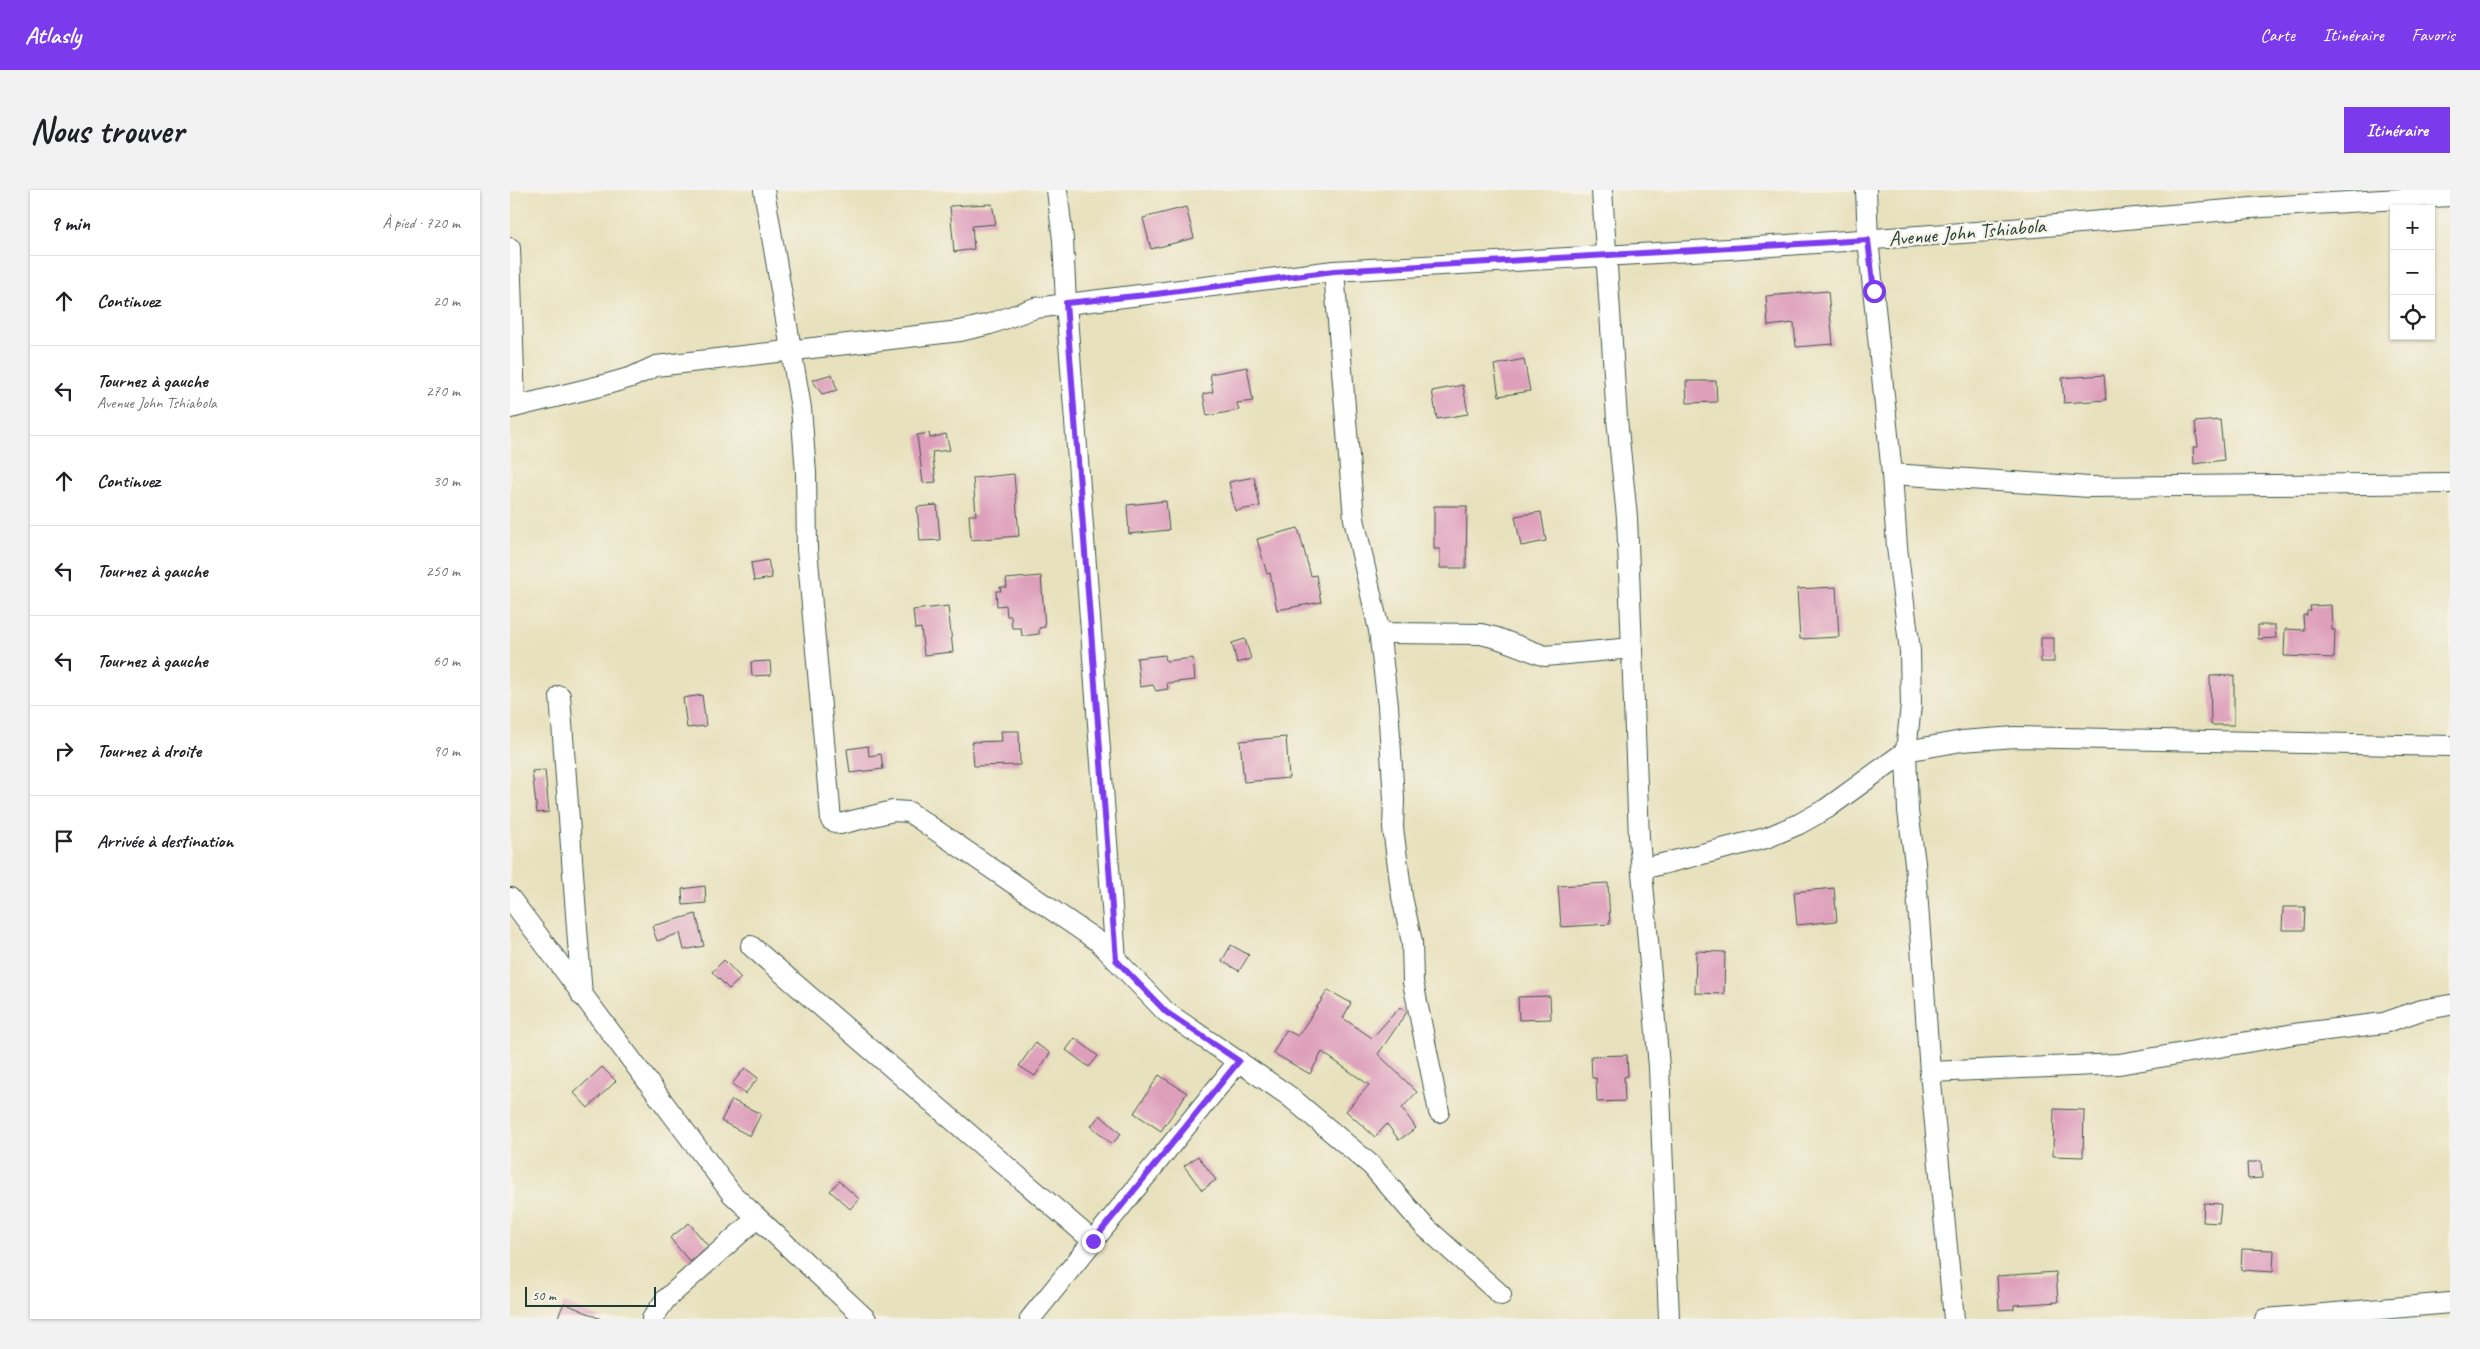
<!DOCTYPE html>
<html lang="fr">
<head>
<meta charset="utf-8">
<style>
	:root { --surface:#fff; --page:#f2f2f2; --text:#202124; --muted:#757577; --line:#e0e0e0; --accent:#7c3aed }
	body { margin:0; font-family:Caveat,sans-serif; background:var(--page); color:var(--text) }
	.controls { position:absolute; right:15px; top:15px; display:grid; overflow:hidden; border-radius:0px; box-shadow:0 1px 4px #0004 }
	.controls button { width:45px; height:45px; display:grid; place-items:center; padding:0; border:0; border-bottom:1px solid var(--line); background:var(--surface); color:var(--text); font:25px sans-serif }
	.scale { position:absolute; left:15px; bottom:12px; width:131px; box-sizing:border-box; padding-left:5px; border:2px solid #1f3d34; border-top:0; font-size:14px; line-height:18px; white-space:nowrap; color:#1f3d34; -webkit-text-stroke:4px #f7f3e8; paint-order:stroke }
	.stop { position:absolute; width:15px; height:15px; margin:-11px; border:4px solid #7c3aed; border-radius:50%; background:#fff }
	.stop.end { background:#7c3aed; border-color:#fff; box-shadow:0 1px 5px #0008 }
	.list { margin:0; padding:0; list-style:none }
	h2 { display:flex; justify-content:space-between; align-items:center; height:65px; margin:0; padding:0 20px; font-size:21px }
	h2 small { font-size:16px; font-weight:400; color:var(--muted) }
	.list li { display:grid; grid-template-columns:32px 1fr auto; gap:15px; align-items:center; box-sizing:border-box; height:90px; padding:0 20px; border-top:1px solid var(--line) }
	.list b { display:block; font-size:19px; white-space:nowrap }
	.list p { margin:0; font-size:16px; white-space:nowrap; color:var(--muted) }
	.list em { font-size:16px; font-style:normal; color:var(--muted) }
	.icon { flex:none; width:28px; height:28px; fill:none; stroke:currentColor; stroke-width:2; stroke-linecap:round; stroke-linejoin:round }
	.map { position:relative; flex:none; width:1940px; height:1129px; overflow:hidden; border-radius:0px }
	header { display:flex; align-items:center; gap:30px; box-sizing:border-box; height:70px; padding:0 25px; background:var(--accent); color:#fff }
	header strong { font-size:24px }
	nav { display:flex; gap:28px; margin-inline-start:auto; font-size:18px }
	.intro { display:flex; align-items:center; justify-content:space-between; box-sizing:border-box; height:120px; padding:0 30px }
	h1 { margin:0; font-size:35px }
	.button { padding:12px 22px; border-radius:0px; background:var(--accent); color:#fff; font-size:18px; font-weight:700 }
	main { display:flex; gap:30px; padding:0 30px }
	aside { flex:1; background:var(--surface); border-radius:0px; box-shadow:0 1px 4px #0004 }
	.map>svg:first-child { display:block }
	.building { fill:#de9fbb }
	.lines { fill:none; stroke-linecap:round; stroke-linejoin:round }
	.minor-casing { stroke:#3d5649; stroke-width:22 }
	.minor { stroke:#fff; stroke-width:20 }
	.route { stroke:#7c3aed; stroke-width:6 }
	.labels { text-anchor:middle; stroke-width:4.5; stroke-linejoin:round; paint-order:stroke }
	.street-label { font-size:21px; fill:#1f3d34; stroke:#f7f3e8 }
</style>
</head>
<body>
<header>
<strong>Atlasly</strong>
<nav><a>Carte</a><a>Itinéraire</a><a>Favoris</a></nav>
</header>
<div class="intro"><h1>Nous trouver</h1><a class="button">Itinéraire</a></div>
<main>
<aside>
<h2>9 min<small>À pied · 720 m</small></h2>
<ul class="list">
<li><svg class="icon" aria-label="ahead" viewBox="0 0 24 24"><path d="M12 20V5M6 11l6-6 6 6"/></svg><div><b>Continuez</b></div><em>20 m</em></li>
<li><svg class="icon" aria-label="left" viewBox="0 0 24 24"><path d="M17 20v-9H6M10 6l-5 5 5 5"/></svg><div><b>Tournez à gauche</b><p>Avenue John Tshiabola</p></div><em>270 m</em></li>
<li><svg class="icon" aria-label="ahead" viewBox="0 0 24 24"><path d="M12 20V5M6 11l6-6 6 6"/></svg><div><b>Continuez</b></div><em>30 m</em></li>
<li><svg class="icon" aria-label="left" viewBox="0 0 24 24"><path d="M17 20v-9H6M10 6l-5 5 5 5"/></svg><div><b>Tournez à gauche</b></div><em>250 m</em></li>
<li><svg class="icon" aria-label="left" viewBox="0 0 24 24"><path d="M17 20v-9H6M10 6l-5 5 5 5"/></svg><div><b>Tournez à gauche</b></div><em>60 m</em></li>
<li><svg class="icon" aria-label="right" viewBox="0 0 24 24"><path d="M7 20v-9h11M14 6l5 5-5 5"/></svg><div><b>Tournez à droite</b></div><em>90 m</em></li>
<li><svg class="icon" aria-label="arrive" viewBox="0 0 24 24"><path d="M6 21V4h12l-3 4 3 4H6"/></svg><div><b>Arrivée à destination</b></div></li>
</ul>
</aside>
<div class="map">
<svg width="1940" height="1129" viewBox="0 0 1940 1129">
	<rect width="100%" height="100%" fill="#f7f3e8"/>
	<filter id="ink" filterUnits="userSpaceOnUse"><feTurbulence type="fractalNoise" baseFrequency=".02" numOctaves="2"/><feDisplacementMap in="SourceGraphic" scale="10" xChannelSelector="R" yChannelSelector="G"/><feConvolveMatrix kernelMatrix="1 2 1 2 8 2 1 2 1" color-interpolation-filters="sRGB"/></filter>
	<filter id="wash" filterUnits="userSpaceOnUse"><feTurbulence type="fractalNoise" baseFrequency=".0096" numOctaves="4" result="noise"/><feDisplacementMap in="SourceGraphic" scale="20" xChannelSelector="R" yChannelSelector="G"/><feGaussianBlur stdDeviation="1.12" result="paint"/><feColorMatrix in="noise" values="0 0 0 0 0 0 0 0 0 0 0 0 0 0 0 0 0 1.4 0 .05"/><feComposite in="paint" operator="in"/></filter>
	<g filter="url(#wash)">
		<rect width="100%" height="100%" fill="#e8e1bd"/>
		<g id="blocks">
			<g class="building">
				<path d="M482,14L486,34L462,36L464,59L444,62L440,16Z"/>
				<path d="M676,17L684,48L641,59L633,28Z"/>
				<path d="M1318,101L1323,154L1286,157L1284,133L1258,136L1256,106Z"/>
				<path d="M1014,169L1020,201L989,206L984,175Z"/>
				<path d="M737,177L743,211L727,213L729,220L697,226L693,204L703,202L700,184Z"/>
				<path d="M322,184L327,200L312,204L302,190Z"/>
				<path d="M1594,185L1596,210L1554,213L1552,188Z"/>
				<path d="M1176,191H1206L1207,212L1177,213Z"/>
				<path d="M953,195L958,224L927,229L922,201Z"/>
				<path d="M1710,230L1714,270L1684,274L1683,257H1688L1685,232Z"/>
				<path d="M419,243L420,248L436,244L440,260L422,262L426,292L413,293L407,245Z"/>
				<path d="M504,284L509,346L461,350L459,325H466L463,288Z"/>
				<path d="M744,287L750,316L725,321L719,292Z"/>
				<path d="M656,311L659,340L619,344L617,315Z"/>
				<path d="M427,315L430,350L410,351L407,317Z"/>
				<path d="M924,316H957L956,378H930V359H924Z"/>
				<path d="M1031,322L1036,351L1011,356L1005,326Z"/>
				<path d="M788,338L801,386L806,385L811,412L767,420L760,383L757,384L747,349Z"/>
				<path d="M258,370L262,388L244,391L241,373Z"/>
				<path d="M531,386L535,437L529,438V444L512,446L511,438H502L501,426H497L496,415L487,416L486,401H491L490,397H497L496,389Z"/>
				<path d="M1326,397L1329,447L1290,449L1287,399Z"/>
				<path d="M1821,415L1822,440H1825L1824,468L1774,466L1775,439L1794,440L1793,425H1797V421H1801L1800,416Z"/>
				<path d="M438,416L443,462L414,465L411,438L405,439L403,420Z"/>
				<path d="M1748,435H1765L1766,448L1748,449Z"/>
				<rect x="1531" y="448" width="13" height="24"/>
				<path d="M735,449L741,469L727,473L722,453Z"/>
				<path d="M655,465L656,471L683,468L685,490L657,493L658,499L646,501L643,495L630,497L627,468Z"/>
				<path d="M260,471L261,485L242,486L241,472Z"/>
				<path d="M1724,485V535H1701L1700,486Z"/>
				<path d="M192,505L196,536L177,538L173,508Z"/>
				<path d="M491,541H509L510,575L464,576L462,552L492,551Z"/>
				<path d="M776,547L779,588L734,592L730,551Z"/>
				<path d="M358,556L359,566L371,564L373,579L340,583L337,559Z"/>
				<path d="M35,580L39,622L27,623L22,581Z"/>
				<path d="M1098,693L1100,734L1051,737L1048,696Z"/>
				<path d="M195,696L196,713L173,715L172,699Z"/>
				<path d="M1324,698L1327,731L1287,735L1284,702Z"/>
				<path d="M1773,717H1795L1794,740H1772Z"/>
				<path d="M186,724L194,756L174,760L170,743L147,751L142,736Z"/>
				<path d="M721,755L739,765L729,781L712,771Z"/>
				<path d="M1186,761L1215,762L1214,804L1185,803Z"/>
				<path d="M214,770L231,788L219,799L202,782Z"/>
				<path d="M818,800L841,813L833,828L862,848L890,817L897,822L868,864L907,902L892,918L906,938L889,950L877,934L865,947L836,921L859,895L812,862L800,884L763,863L776,840L788,846Z"/>
				<path d="M1040,806L1041,829L1009,830L1008,807Z"/>
				<path d="M565,848L588,866L579,877L556,860Z"/>
				<path d="M525,853L540,863L525,886L509,876Z"/>
				<path d="M1117,865L1118,886L1114,887L1115,911L1087,912L1086,888H1082L1081,866Z"/>
				<path d="M92,877L106,891L78,918L64,903Z"/>
				<path d="M235,878L248,888L235,904L222,894Z"/>
				<path d="M649,885L677,903L651,941L624,923Z"/>
				<path d="M222,910L251,924L240,946L211,931Z"/>
				<path d="M1544,919L1574,920L1573,967L1543,966Z"/>
				<path d="M590,925L611,944L602,954L581,936Z"/>
				<path d="M688,966L706,990L692,1000L674,976Z"/>
				<path d="M1751,971L1752,988L1738,989L1737,973Z"/>
				<path d="M329,991L349,1009L340,1019L320,1001Z"/>
				<path d="M1694,1013L1711,1014L1709,1033L1693,1032Z"/>
				<path d="M179,1033L198,1056L180,1072L160,1048Z"/>
				<path d="M1732,1059L1764,1060L1763,1082L1731,1080Z"/>
				<path d="M1546,1082L1548,1112L1504,1115V1119L1489,1120L1487,1086Z"/>
				<path d="M54,1113L91,1129H47Z"/>
			</g>
		</g>
	</g>
	<g filter="url(#ink)">
		<use href="#blocks" fill-opacity="0" stroke="#3d5649" stroke-width="1"/>
		<g class="lines">
			<defs>
				<g id="minor">
					<path d="M254,0L291,218L296,283L297,359L321,630L330,634L383,621L399,622L589,752L656,822L779,906L861,975L914,1036L991,1105"/>
					<path d="M547,0L553,50L556,113L606,770"/>
					<path d="M1092,0L1107,229L1117,327L1129,648L1149,877L1159,1129"/>
					<path d="M1356,0L1358,49L1382,284L1387,357L1400,461L1401,515L1396,561L1398,621L1405,673L1420,882L1444,1129"/>
					<path d="M0,58L5,217"/>
					<path d="M824,81L844,329L869,440L878,443L971,444L987,448L1035,466L1122,458"/>
					<path d="M0,218L94,195L122,187L146,176L450,141L480,134L525,118L824,81L1218,59L1466,42L1753,17L1940,6"/>
					<path d="M1382,284L1579,297L1940,293"/>
					<path d="M869,440L878,516L884,609L883,638L892,707L902,752L903,792L929,922"/>
					<path d="M50,506L72,806"/>
					<path d="M1132,679L1256,648L1289,634L1316,619L1396,561L1452,551L1505,547L1940,556"/>
					<path d="M0,708L222,1004L356,1129"/>
					<path d="M241,756L583,1051"/>
					<path d="M1420,882L1609,874L1784,844L1874,833L1911,820L1940,815"/>
					<path d="M142,1129L156,1109L247,1028"/>
					<path d="M520,1129L729,871"/>
					<path d="M1755,1129L1940,1113"/>
				</g>
			</defs>
			<use href="#minor" class="minor-casing"/>
			<use href="#minor" class="minor"/>
		</g>
	</g>
	<g class="lines" filter="url(#ink)">
		<path class="route" d="M583,1051L729,871L656,822L606,770L556,113L646,104L824,81L1358,50L1364,101"/>
	</g>
	<g class="labels">
		<g class="street-label">
			<text transform="translate(1457 42) rotate(-5)" y="7">Avenue John Tshiabola</text>
		</g>
	</g>
</svg>
<div class="controls">
<button>+</button>
<button>−</button>
<button><svg class="icon" aria-label="locate" viewBox="0 0 24 24"><circle cx="12" cy="12" r="6"/><path d="M12 2v4M12 18v4M2 12h4M18 12h4"/></svg></button>
</div>
<div class="scale">50 m</div>
<div class="stop" style="left:1364px;top:101px"></div>
<div class="stop end" style="left:583px;top:1051px"></div>
</div>
</main>
</body>
</html>
